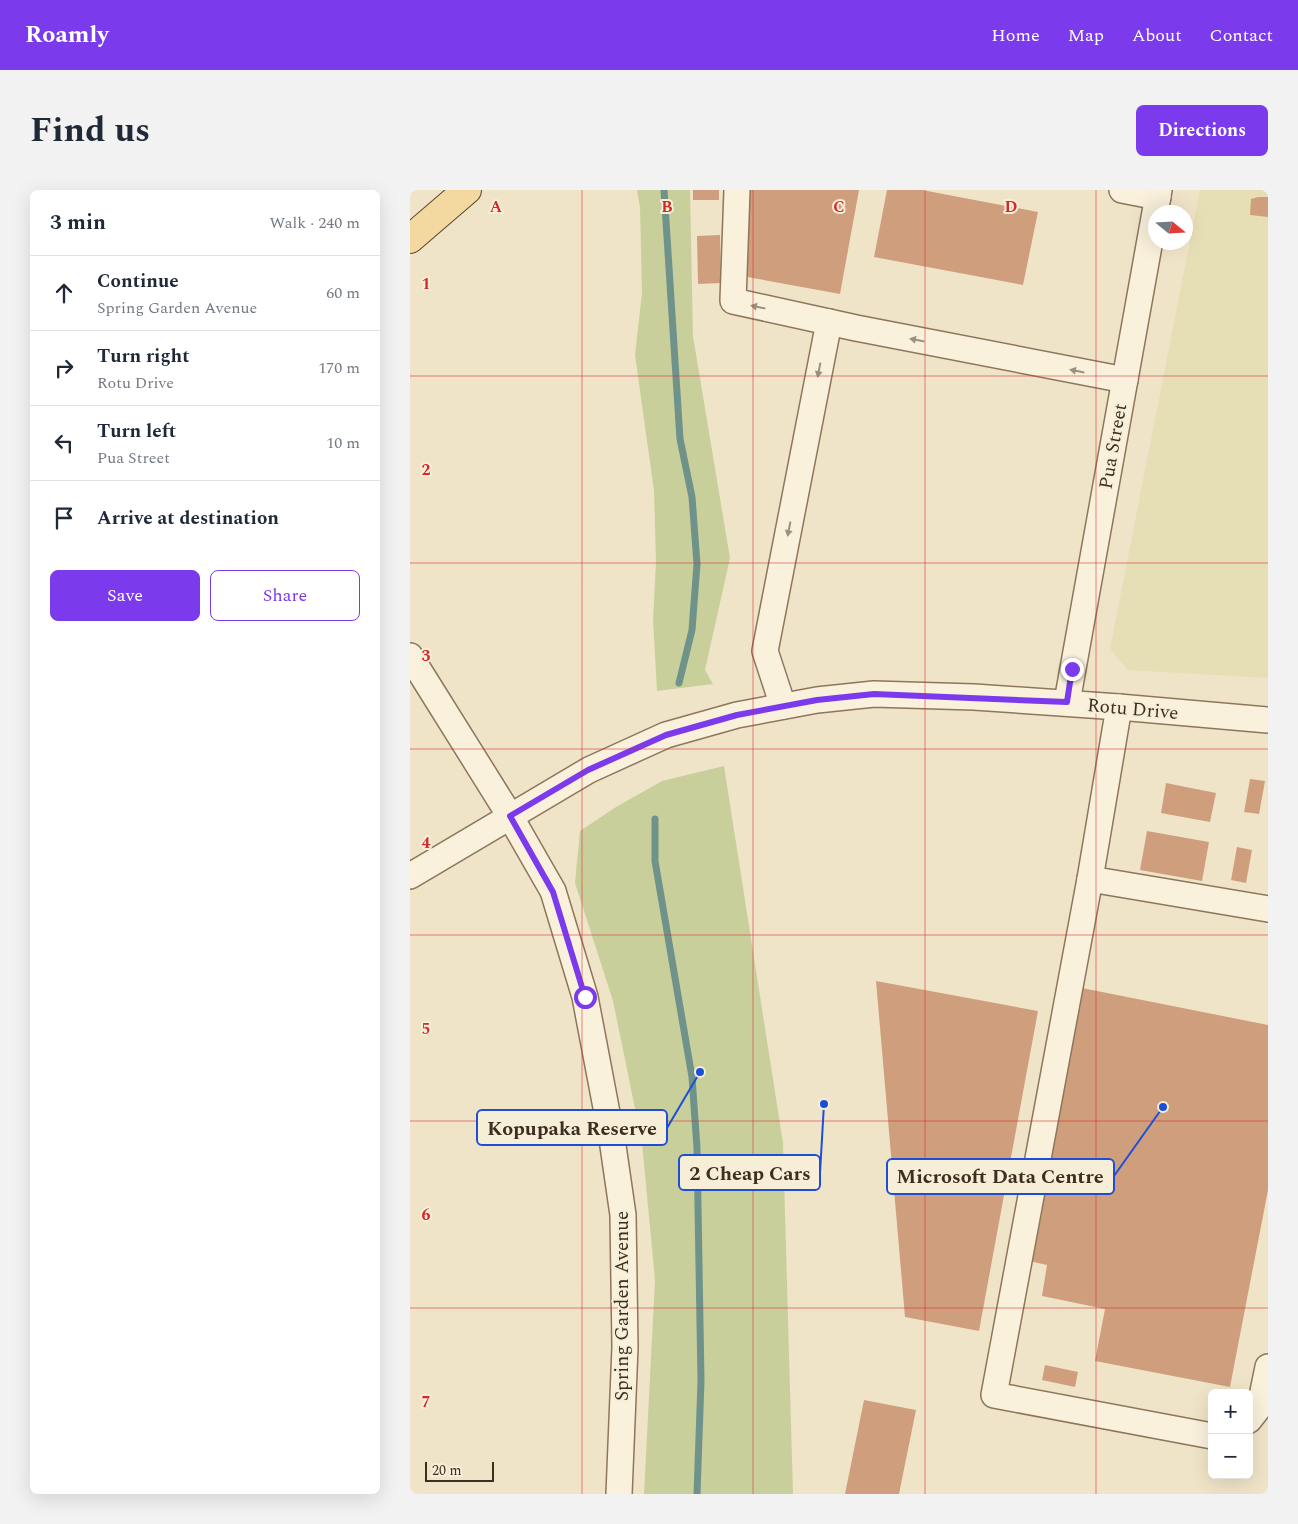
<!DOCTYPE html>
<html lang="en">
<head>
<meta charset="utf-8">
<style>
	:root { --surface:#fff; --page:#f2f2f3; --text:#1f2937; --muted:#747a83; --line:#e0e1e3; --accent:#7c3aed }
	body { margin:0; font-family:Spectral,serif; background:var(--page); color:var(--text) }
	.controls { position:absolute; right:15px; bottom:15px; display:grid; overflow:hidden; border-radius:8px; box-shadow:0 5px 20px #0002 }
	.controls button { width:45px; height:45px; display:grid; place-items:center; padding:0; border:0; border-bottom:1px solid var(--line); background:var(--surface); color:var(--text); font:25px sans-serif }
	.compass { position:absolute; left:738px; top:15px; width:45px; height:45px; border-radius:50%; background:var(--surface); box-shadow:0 5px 20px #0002; rotate:108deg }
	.scale { position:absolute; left:15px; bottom:12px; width:69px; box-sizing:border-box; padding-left:5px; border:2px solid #3d2e20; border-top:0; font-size:14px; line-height:18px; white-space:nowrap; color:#3d2e20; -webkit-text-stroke:4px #f7eed8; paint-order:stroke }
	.stop { position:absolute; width:15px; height:15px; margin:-11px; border:4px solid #7c3aed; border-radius:50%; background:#fff }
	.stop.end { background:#7c3aed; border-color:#fff; box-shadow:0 1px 5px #0008 }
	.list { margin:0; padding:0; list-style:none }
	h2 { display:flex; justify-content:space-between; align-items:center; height:65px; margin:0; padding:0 20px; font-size:21px }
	h2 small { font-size:16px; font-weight:400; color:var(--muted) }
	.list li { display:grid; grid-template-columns:32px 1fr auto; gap:15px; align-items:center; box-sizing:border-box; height:75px; padding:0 20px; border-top:1px solid var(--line) }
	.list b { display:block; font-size:19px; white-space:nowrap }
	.list p { margin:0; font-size:16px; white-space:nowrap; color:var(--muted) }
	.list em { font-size:16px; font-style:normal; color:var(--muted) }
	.actions { display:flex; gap:10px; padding:15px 20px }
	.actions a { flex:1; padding:11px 0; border:1px solid var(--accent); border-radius:8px; text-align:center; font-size:18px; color:var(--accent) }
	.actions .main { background:var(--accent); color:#fff }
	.icon { flex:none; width:28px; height:28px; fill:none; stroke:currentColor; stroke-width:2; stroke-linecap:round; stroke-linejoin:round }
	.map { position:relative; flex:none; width:858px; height:1304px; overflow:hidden; border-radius:8px }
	header { display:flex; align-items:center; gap:30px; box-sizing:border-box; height:70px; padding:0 25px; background:var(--accent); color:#fff }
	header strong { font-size:24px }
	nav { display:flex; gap:28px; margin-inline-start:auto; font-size:18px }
	.intro { display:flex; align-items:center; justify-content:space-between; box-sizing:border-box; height:120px; padding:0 30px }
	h1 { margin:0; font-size:35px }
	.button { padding:12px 22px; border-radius:8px; background:var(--accent); color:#fff; font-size:18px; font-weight:700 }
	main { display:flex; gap:30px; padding:0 30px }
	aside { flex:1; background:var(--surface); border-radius:8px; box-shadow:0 5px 20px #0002 }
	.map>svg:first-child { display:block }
	.farmland { fill:#e6deb5 }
	.green { fill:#c9cf9b }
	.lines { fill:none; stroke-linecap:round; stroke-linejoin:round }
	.stream { stroke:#6f938a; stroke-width:7 }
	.building { fill:#cf9f7d }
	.minor-casing { stroke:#8d765c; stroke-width:28 }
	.major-casing { stroke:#5b4430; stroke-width:30 }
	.minor { stroke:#faf1dc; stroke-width:25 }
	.major { stroke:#f3d9a0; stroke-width:28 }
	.oneway { fill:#9c907e }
	.route { stroke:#7c3aed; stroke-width:6 }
	.grid { fill:none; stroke:#d62828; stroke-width:1; stroke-opacity:0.55 }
	.labels { text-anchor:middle; stroke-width:4; stroke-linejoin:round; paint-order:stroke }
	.street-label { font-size:19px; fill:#3d2e20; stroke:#f7eed8 }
	.grid-label { font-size:16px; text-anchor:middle; font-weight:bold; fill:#d62828; stroke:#f7eed8; stroke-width:4; stroke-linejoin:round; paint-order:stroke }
	.leader { fill:none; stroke:#1d4ed8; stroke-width:2 }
	.callout-dot { fill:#1d4ed8; stroke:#f7eed8; stroke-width:2 }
	.callout { fill:#f7eed8; stroke:#1d4ed8; stroke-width:2 }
	.callout-label { font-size:20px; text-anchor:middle; font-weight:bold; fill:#3d2e20 }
</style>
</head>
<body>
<header>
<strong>Roamly</strong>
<nav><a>Home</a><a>Map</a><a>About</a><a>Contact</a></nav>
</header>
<div class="intro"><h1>Find us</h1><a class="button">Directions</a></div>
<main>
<aside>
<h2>3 min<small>Walk · 240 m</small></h2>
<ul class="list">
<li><svg class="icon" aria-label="ahead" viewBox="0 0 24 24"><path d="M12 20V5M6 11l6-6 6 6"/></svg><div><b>Continue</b><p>Spring Garden Avenue</p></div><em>60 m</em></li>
<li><svg class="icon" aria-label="right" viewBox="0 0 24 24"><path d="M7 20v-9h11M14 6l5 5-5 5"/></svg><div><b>Turn right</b><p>Rotu Drive</p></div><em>170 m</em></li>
<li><svg class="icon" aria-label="left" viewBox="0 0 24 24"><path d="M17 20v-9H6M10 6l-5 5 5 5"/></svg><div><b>Turn left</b><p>Pua Street</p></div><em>10 m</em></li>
<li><svg class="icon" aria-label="arrive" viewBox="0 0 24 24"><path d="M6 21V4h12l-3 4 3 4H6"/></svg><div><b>Arrive at destination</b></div></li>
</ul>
<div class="actions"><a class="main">Save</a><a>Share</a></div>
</aside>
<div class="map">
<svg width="858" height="1304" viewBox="0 0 858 1304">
	<rect width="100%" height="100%" fill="#f0e4c8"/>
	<path class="farmland" d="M790,0H858V488L718,480L700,459Z"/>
	<g class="green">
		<path d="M227,0H280L283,146L320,368L295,480L303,494L247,501L243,430L246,372L244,301L225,165L232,103L230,18Z"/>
		<path d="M314,576L373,953L383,1304H234L245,1090L232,953L203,811L165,693L170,641L206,617L252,591Z"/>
	</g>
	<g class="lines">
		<g class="stream">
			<path d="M254,0L270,249L282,307L287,374L282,440L269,493"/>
			<path d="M245,629V671L282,887L287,958L291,1191L287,1304"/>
		</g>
	</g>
	<g class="building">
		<rect x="283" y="0" width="26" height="10"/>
		<path d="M335,0H449L430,104L332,86Z"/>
		<path d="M477,0H512L628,22L613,95L464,67Z"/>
		<path d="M848,7H858V27L840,25L841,9Z"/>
		<path d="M310,45L311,93L288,94L287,46Z"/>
		<path d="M840,589L855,591L849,624L834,622Z"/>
		<path d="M756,593L806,603L800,632L751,623Z"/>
		<path d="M737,641L799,652L792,691L730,680Z"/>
		<path d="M827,657L842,660L836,693L821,690Z"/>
		<path d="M466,791L628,821L569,1141L495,1127Z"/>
		<path d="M672,798L858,835V1000L820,1197L685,1171L695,1119L632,1106L637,1075L619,1071Z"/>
		<path d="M635,1175L668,1182L665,1197L632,1190Z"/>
		<path d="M454,1210L506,1220L489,1304H435Z"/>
	</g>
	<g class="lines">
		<defs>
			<g id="minor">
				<path d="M327,0L323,111L446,138L715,190"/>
				<path d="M712,0L748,7"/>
				<path d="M0,466L100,626L143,701L175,807L202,949L213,1025L215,1157L209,1304"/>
				<path d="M657,512L749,0"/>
				<path d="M373,516L355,461L419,132"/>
				<path d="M709,517L680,689L858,719"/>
				<path d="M0,686L179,580L256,545L327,525L407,510L464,504L564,507L709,517L858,530"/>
				<path d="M680,689L584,1205L802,1246"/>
				<path d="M839,1230L850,1216L858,1177"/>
			</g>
			<path id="major" d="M0,49L57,0"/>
		</defs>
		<use href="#minor" class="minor-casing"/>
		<use href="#major" class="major-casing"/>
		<use href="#minor" class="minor"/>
		<use href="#major" class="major"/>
	</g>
	<defs><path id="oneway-solid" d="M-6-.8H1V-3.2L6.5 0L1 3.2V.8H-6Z" transform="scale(1.25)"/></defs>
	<g class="oneway">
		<use href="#oneway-solid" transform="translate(348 117) rotate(-168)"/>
		<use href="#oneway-solid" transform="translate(507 150) rotate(-169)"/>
		<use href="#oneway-solid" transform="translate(409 180) rotate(101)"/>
		<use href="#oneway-solid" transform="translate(667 181) rotate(-169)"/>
		<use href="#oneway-solid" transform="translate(379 339) rotate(101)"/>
	</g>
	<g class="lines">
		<path class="route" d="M175,807L143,702L100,626L178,580L256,545L327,525L407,510L464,504L657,512L662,479"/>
	</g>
	<path class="grid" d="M172,0V1304M343,0V1304M515,0V1304M686,0V1304M0,186H858M0,373H858M0,559H858M0,745H858M0,931H858M0,1118H858"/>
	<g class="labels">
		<g class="street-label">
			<text transform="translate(702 256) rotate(-80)" y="7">Pua Street</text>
			<text transform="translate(723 518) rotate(5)" y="7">Rotu Drive</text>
			<text transform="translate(211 1116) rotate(-90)" y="7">Spring Garden Avenue</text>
		</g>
	</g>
	<g class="grid-label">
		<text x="86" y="22">A</text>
		<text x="257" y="22">B</text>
		<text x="429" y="22">C</text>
		<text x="601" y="22">D</text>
		<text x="16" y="99">1</text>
		<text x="16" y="285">2</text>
		<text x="16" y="471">3</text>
		<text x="16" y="658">4</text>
		<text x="16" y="844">5</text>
		<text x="16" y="1030">6</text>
		<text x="16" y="1217">7</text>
	</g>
	<path class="leader" d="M290 882L257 938M414 914L410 983M753 917L704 986"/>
	<g class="callout-dot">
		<circle cx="290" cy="882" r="5"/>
		<circle cx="414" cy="914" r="5"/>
		<circle cx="753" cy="917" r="5"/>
	</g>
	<g class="callout">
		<rect x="67" y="920" width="190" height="35" rx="5"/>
		<rect x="269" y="965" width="141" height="35" rx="5"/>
		<rect x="477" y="969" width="227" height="35" rx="5"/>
	</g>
	<g class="callout-label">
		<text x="162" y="945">Kopupaka Reserve</text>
		<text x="340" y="990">2 Cheap Cars</text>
		<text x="590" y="993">Microsoft Data Centre</text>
	</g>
</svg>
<div class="controls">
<button>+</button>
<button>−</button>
</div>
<svg class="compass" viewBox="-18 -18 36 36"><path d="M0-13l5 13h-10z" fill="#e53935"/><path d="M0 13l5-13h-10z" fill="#747a83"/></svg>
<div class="scale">20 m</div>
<div class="stop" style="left:175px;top:807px"></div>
<div class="stop end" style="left:662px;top:479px"></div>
</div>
</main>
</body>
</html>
